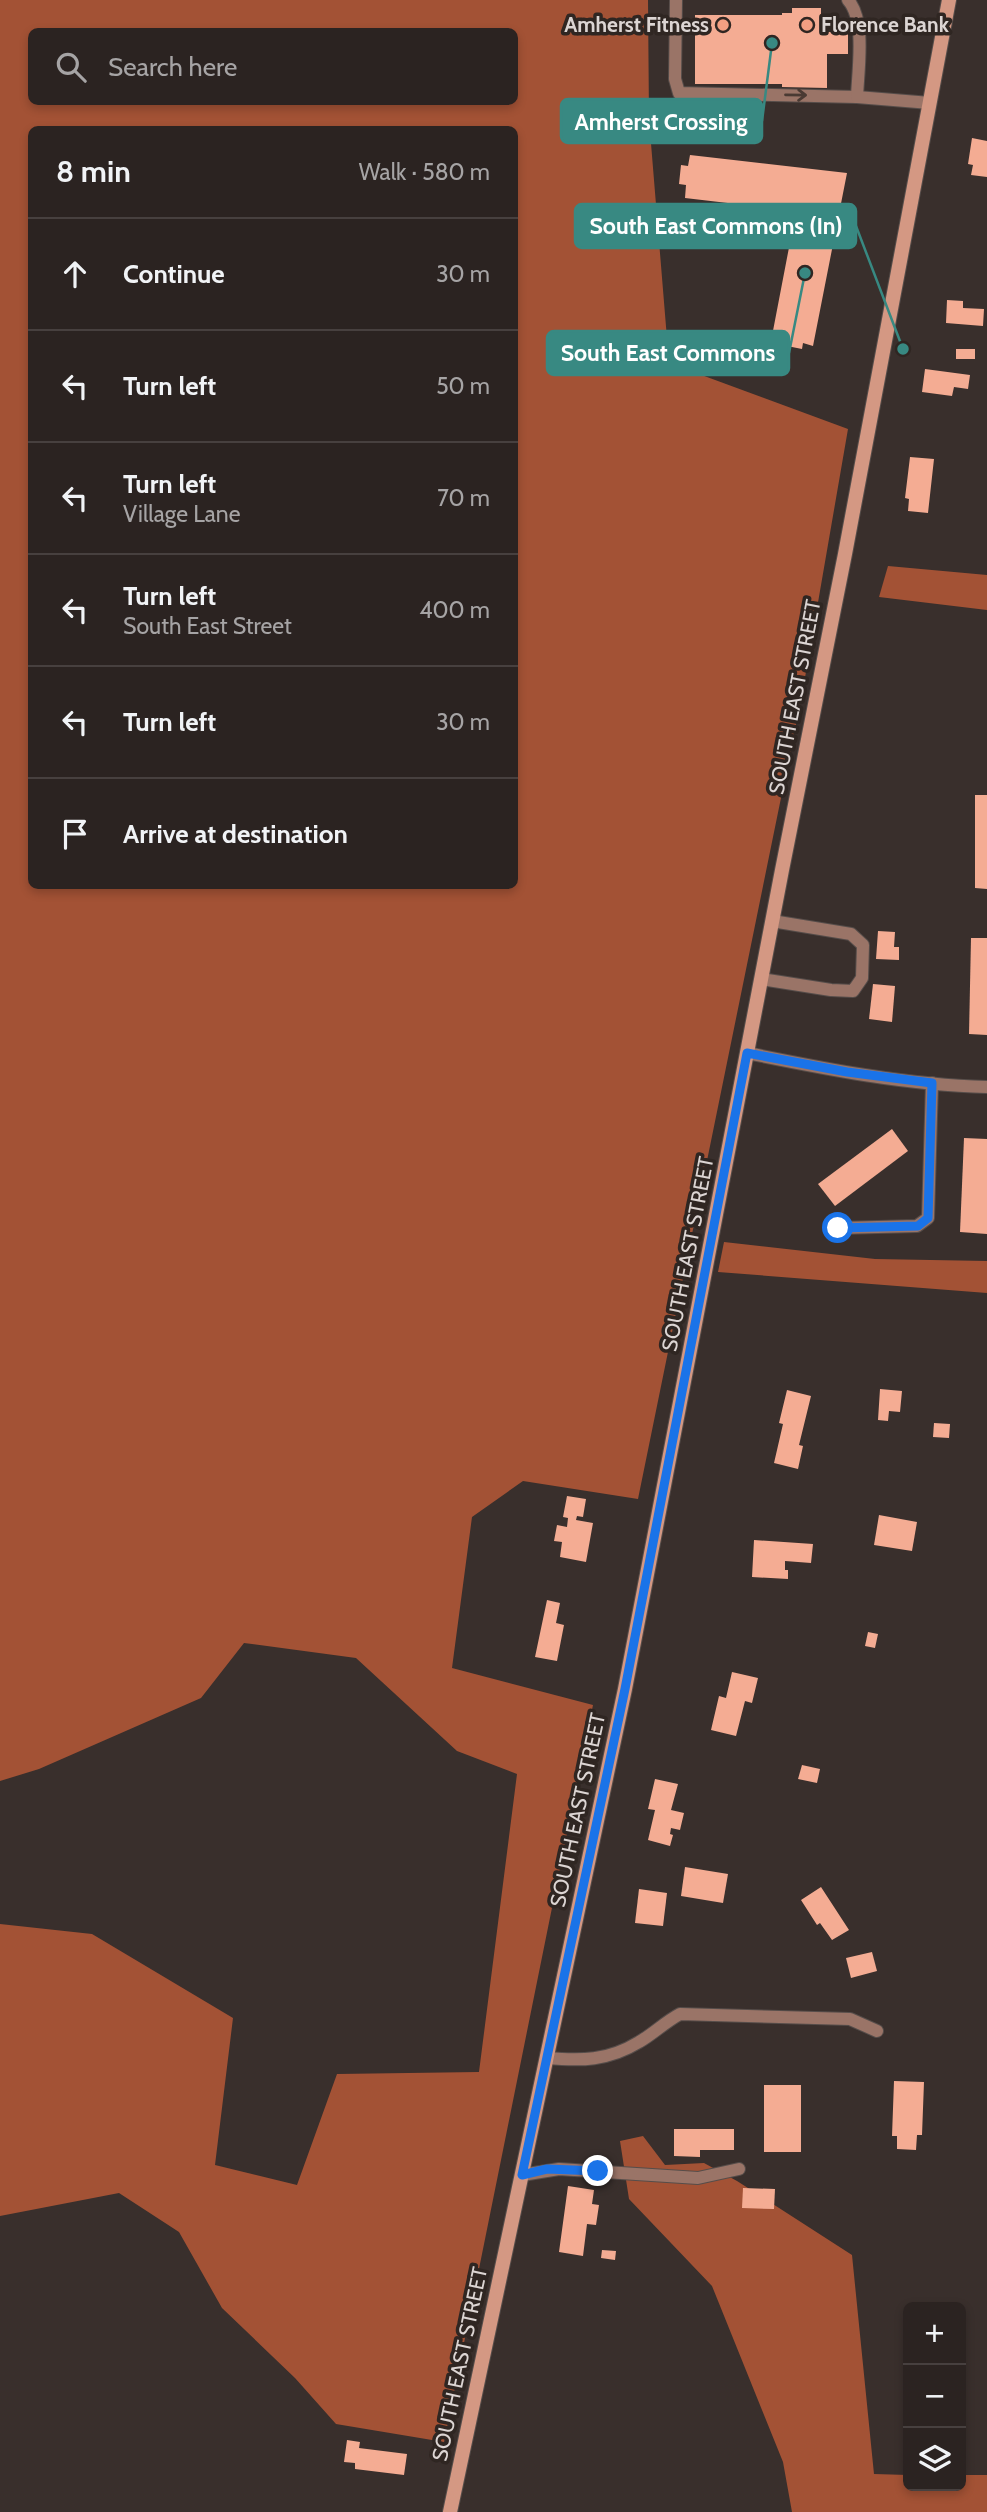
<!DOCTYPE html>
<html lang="en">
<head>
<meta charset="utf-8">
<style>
	:root { --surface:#2b2321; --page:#372f2e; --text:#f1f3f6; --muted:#a6a4a5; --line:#47403f }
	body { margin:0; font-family:Cabin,sans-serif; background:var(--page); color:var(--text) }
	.controls { position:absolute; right:21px; bottom:21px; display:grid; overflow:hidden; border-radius:10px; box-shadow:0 4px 10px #0003 }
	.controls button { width:63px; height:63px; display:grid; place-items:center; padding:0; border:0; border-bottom:2px solid var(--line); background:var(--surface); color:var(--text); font:35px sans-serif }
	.stop { position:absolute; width:21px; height:21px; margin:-16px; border:5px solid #1a73e8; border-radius:50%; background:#fff }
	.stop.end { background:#1a73e8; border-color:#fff; box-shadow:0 2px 7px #0008 }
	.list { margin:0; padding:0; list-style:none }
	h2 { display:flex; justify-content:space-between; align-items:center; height:91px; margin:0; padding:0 28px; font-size:30px }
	h2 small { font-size:23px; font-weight:400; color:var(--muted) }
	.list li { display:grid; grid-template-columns:46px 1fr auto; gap:21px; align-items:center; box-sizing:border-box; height:112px; padding:0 28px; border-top:2px solid var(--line) }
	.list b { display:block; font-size:26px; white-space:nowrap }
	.list p { margin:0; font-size:23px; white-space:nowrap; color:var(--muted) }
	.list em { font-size:23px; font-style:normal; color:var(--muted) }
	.icon { flex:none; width:38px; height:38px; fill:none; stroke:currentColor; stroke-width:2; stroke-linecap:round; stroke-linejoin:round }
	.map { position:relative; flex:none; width:987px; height:2512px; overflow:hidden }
	.search { position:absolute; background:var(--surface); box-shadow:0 4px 10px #0003; left:28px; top:28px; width:490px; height:77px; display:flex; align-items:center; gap:18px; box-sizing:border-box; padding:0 24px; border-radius:10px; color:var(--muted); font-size:26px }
	.panel { position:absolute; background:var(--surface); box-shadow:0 4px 10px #0003; left:28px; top:126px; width:490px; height:763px; border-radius:10px }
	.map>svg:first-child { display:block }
	.forest { fill:#a35235; fill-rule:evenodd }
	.building { fill:#f4ac93 }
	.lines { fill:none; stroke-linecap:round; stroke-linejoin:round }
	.lane-casing { stroke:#564d4a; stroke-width:14 }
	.secondary-casing { stroke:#564d4a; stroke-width:16 }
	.lane { stroke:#9a7467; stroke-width:12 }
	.secondary { stroke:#d49883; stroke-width:14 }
	.oneway { stroke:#4a3a33 }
	.route { stroke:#1a73e8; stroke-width:9 }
	.poi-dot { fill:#f39f82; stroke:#2f2622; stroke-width:2.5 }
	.labels { text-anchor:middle; stroke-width:7; stroke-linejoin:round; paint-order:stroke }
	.poi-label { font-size:21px; font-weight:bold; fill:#dcd5d3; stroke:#2f2622; text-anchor:end }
	.street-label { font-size:21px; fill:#dcd5d3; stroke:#2f2622 }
	.leader { fill:none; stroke:#388982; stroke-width:2.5 }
	.callout-dot { fill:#388982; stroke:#2f2622; stroke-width:2.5 }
	.callout { fill:#388982; stroke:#388982; stroke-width:2.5 }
	.callout-label { font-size:23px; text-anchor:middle; font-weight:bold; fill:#fff }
</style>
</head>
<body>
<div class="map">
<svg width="987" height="2512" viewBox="0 0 987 2512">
	<rect width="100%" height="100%" fill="#392f2c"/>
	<g class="forest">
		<path d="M0,0H648L649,119L669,363L848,429L802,695L638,1499L523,1481L472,1517L452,1668L593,1705L444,2442L336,2424L295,2378L222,2308L179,2232L119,2193L0,2216V1924L92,1934L233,2018L215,2165L297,2185L337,2074L479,2072L517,1774L457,1751L356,1658L244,1643L201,1698L39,1769L0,1781ZM32,32H514V102H32ZM32,130H514V886H32Z"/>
		<path d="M888,566L987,575V610L879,597Z"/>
		<path d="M724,1242L875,1259L987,1261V1293L718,1272Z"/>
		<path d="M643,2136L665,2165L704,2163L737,2181L852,2255L874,2474L908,2475V2486H961V2475H987V2512H792L783,2462L712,2286L629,2199L620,2141Z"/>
	</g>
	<g class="building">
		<path d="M792,8H821V14H828V32H848V54H827V88L782,87V84H695V15H782V13H792Z"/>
		<path d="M972,138L987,141V177L971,175L973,165L968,164Z"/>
		<path d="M690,155L847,173L813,346L803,343L802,349L782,345L784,338L772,336L796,211L685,198L686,185L679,184L681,165L688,166Z"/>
		<path d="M947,300L963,301V308L984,309L983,326L946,323Z"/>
		<rect x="956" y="349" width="19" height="10"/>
		<path d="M925,369L970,375L968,389L954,387L952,396L922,392Z"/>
		<path d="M910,457L934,459L928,513L908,511L909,499L905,498Z"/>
		<path d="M975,795H987V889L975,888Z"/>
		<path d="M878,931L895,932L894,947H899V960L876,959Z"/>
		<path d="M971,938H987V1035L969,1034Z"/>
		<path d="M873,984L895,986L892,1022L869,1019Z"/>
		<path d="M892,1129L908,1151L835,1206L818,1184Z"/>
		<path d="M964,1138L987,1139V1234L960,1232Z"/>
		<path d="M880,1389L902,1391L900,1412L889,1411L888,1421L878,1420Z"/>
		<path d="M787,1390L811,1396L799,1445L803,1446L798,1469L774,1463L783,1424L779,1423Z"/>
		<path d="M934,1423L950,1424L949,1438L933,1437Z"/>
		<path d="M567,1496L586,1499L583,1517L577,1516L576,1520L593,1523L586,1562L560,1557L562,1542L554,1541L557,1525L567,1527L568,1518L563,1517Z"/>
		<path d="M879,1515L917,1522L912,1551L874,1545Z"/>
		<path d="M754,1540L813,1544L811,1563L785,1561V1570H788V1579L752,1577Z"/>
		<path d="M547,1600L560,1603L556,1623L564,1625L557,1661L535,1657Z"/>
		<path d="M868,1632L878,1634L875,1648L865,1646Z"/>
		<path d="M732,1672L758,1678L752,1703L745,1701L736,1736L711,1730L719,1696L726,1698Z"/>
		<path d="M802,1765L820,1769L817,1783L798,1779Z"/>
		<path d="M655,1779L678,1784L671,1810L684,1813L680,1830L671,1828L670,1834L673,1835L670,1846L648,1840L655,1810L648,1809Z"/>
		<path d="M685,1867L728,1874L723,1903L681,1896Z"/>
		<path d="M821,1887L849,1930L832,1940L820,1923L817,1925L801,1900Z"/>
		<path d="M639,1889L667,1893L663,1926L635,1923Z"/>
		<path d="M872,1952L877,1971L851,1978L846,1958Z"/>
		<path d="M894,2081L924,2082L922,2135H917L916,2150L897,2149V2136H892Z"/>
		<rect x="764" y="2085" width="37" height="67"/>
		<path d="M674,2129H734V2150H700V2157L674,2156Z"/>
		<path d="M568,2186L594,2190L592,2204L599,2205L596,2225L587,2224L583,2256L559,2252Z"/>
		<path d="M743,2188L775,2189L774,2209L742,2208Z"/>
		<path d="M602,2250L616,2251L615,2260L601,2258Z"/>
		<path d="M347,2440L360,2442L359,2448L407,2454L404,2475L355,2469V2463L344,2462Z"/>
	</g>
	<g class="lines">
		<defs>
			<g id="lane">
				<path d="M676,0L675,79L679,93L857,97"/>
				<path d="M848,0C866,20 858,70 857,97L930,103"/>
				<path d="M761,979L831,990L853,991L862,978L863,945L851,934L772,921"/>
				<path d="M747,1053C826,1069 906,1085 987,1087"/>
				<path d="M838,1228L917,1226L928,1218L932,1083"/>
				<path d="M547,2058C581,2061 608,2061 639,2042C653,2034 665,2022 680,2014L850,2019L877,2031"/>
				<path d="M522,2175L559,2169L698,2178L739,2169"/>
			</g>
			<path id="secondary" d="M450,2512L625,1689L782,870L845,554L949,0"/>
		</defs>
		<use href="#lane" class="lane-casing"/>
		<use href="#secondary" class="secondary-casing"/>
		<use href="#lane" class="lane"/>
		<use href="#secondary" class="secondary"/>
	</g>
	<defs><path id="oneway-shaft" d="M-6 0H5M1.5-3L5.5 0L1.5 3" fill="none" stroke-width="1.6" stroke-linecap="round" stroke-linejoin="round" transform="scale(1.75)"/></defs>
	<use class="oneway" href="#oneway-shaft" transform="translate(796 95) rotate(1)"/>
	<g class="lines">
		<path class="route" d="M598,2171L547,2169L522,2175L625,1689L747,1053L847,1072L932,1083L928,1218L918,1226L838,1228"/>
	</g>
	<g class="poi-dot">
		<circle cx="723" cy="25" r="7"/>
		<circle cx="807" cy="25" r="7"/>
	</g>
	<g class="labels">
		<g class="poi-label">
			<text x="709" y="32">Amherst Fitness</text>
			<text x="821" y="32" text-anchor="start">Florence Bank</text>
		</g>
		<g class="street-label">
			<text transform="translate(795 697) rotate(-79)" y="7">SOUTH EAST STREET</text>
			<text transform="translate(688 1254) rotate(-79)" y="7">SOUTH EAST STREET</text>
			<text transform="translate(578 1810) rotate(-78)" y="7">SOUTH EAST STREET</text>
			<text transform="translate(460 2364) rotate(-78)" y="7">SOUTH EAST STREET</text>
		</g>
	</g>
	<path class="leader" d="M772 43L762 121M903 349L856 226M805 273L789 353"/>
	<g class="callout-dot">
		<circle cx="772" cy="43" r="7"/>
		<circle cx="903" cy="349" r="7"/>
		<circle cx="805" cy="273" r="7"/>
	</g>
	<g class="callout">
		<rect x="561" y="99" width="201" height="44" rx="7"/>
		<rect x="575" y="204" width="281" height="44" rx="7"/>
		<rect x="547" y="331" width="242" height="44" rx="7"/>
	</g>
	<g class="callout-label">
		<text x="661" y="130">Amherst Crossing</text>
		<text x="716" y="234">South East Commons (In)</text>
		<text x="668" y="361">South East Commons</text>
	</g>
</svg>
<div class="controls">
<button>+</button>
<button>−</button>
<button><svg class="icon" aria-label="layers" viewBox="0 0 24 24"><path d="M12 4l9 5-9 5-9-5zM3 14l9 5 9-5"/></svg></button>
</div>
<div class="stop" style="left:838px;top:1228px"></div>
<div class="stop end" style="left:598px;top:2171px"></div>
<div class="search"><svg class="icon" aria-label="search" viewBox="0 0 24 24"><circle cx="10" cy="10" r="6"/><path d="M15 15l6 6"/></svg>Search here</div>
<section class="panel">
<h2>8 min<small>Walk · 580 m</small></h2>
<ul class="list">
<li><svg class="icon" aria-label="ahead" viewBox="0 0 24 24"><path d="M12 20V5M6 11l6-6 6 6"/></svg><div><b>Continue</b></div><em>30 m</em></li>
<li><svg class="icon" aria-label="left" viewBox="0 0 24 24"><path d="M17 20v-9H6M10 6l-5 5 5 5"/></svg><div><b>Turn left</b></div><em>50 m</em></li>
<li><svg class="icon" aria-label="left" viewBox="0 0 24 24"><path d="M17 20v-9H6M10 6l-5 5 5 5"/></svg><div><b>Turn left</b><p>Village Lane</p></div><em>70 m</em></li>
<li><svg class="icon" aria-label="left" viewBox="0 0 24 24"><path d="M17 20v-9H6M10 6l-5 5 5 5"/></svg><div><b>Turn left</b><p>South East Street</p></div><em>400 m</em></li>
<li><svg class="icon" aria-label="left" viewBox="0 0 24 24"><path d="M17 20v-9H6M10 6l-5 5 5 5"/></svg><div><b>Turn left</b></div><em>30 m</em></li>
<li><svg class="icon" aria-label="arrive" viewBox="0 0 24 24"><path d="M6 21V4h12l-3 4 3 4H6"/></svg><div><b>Arrive at destination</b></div></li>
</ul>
</section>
</div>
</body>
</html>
